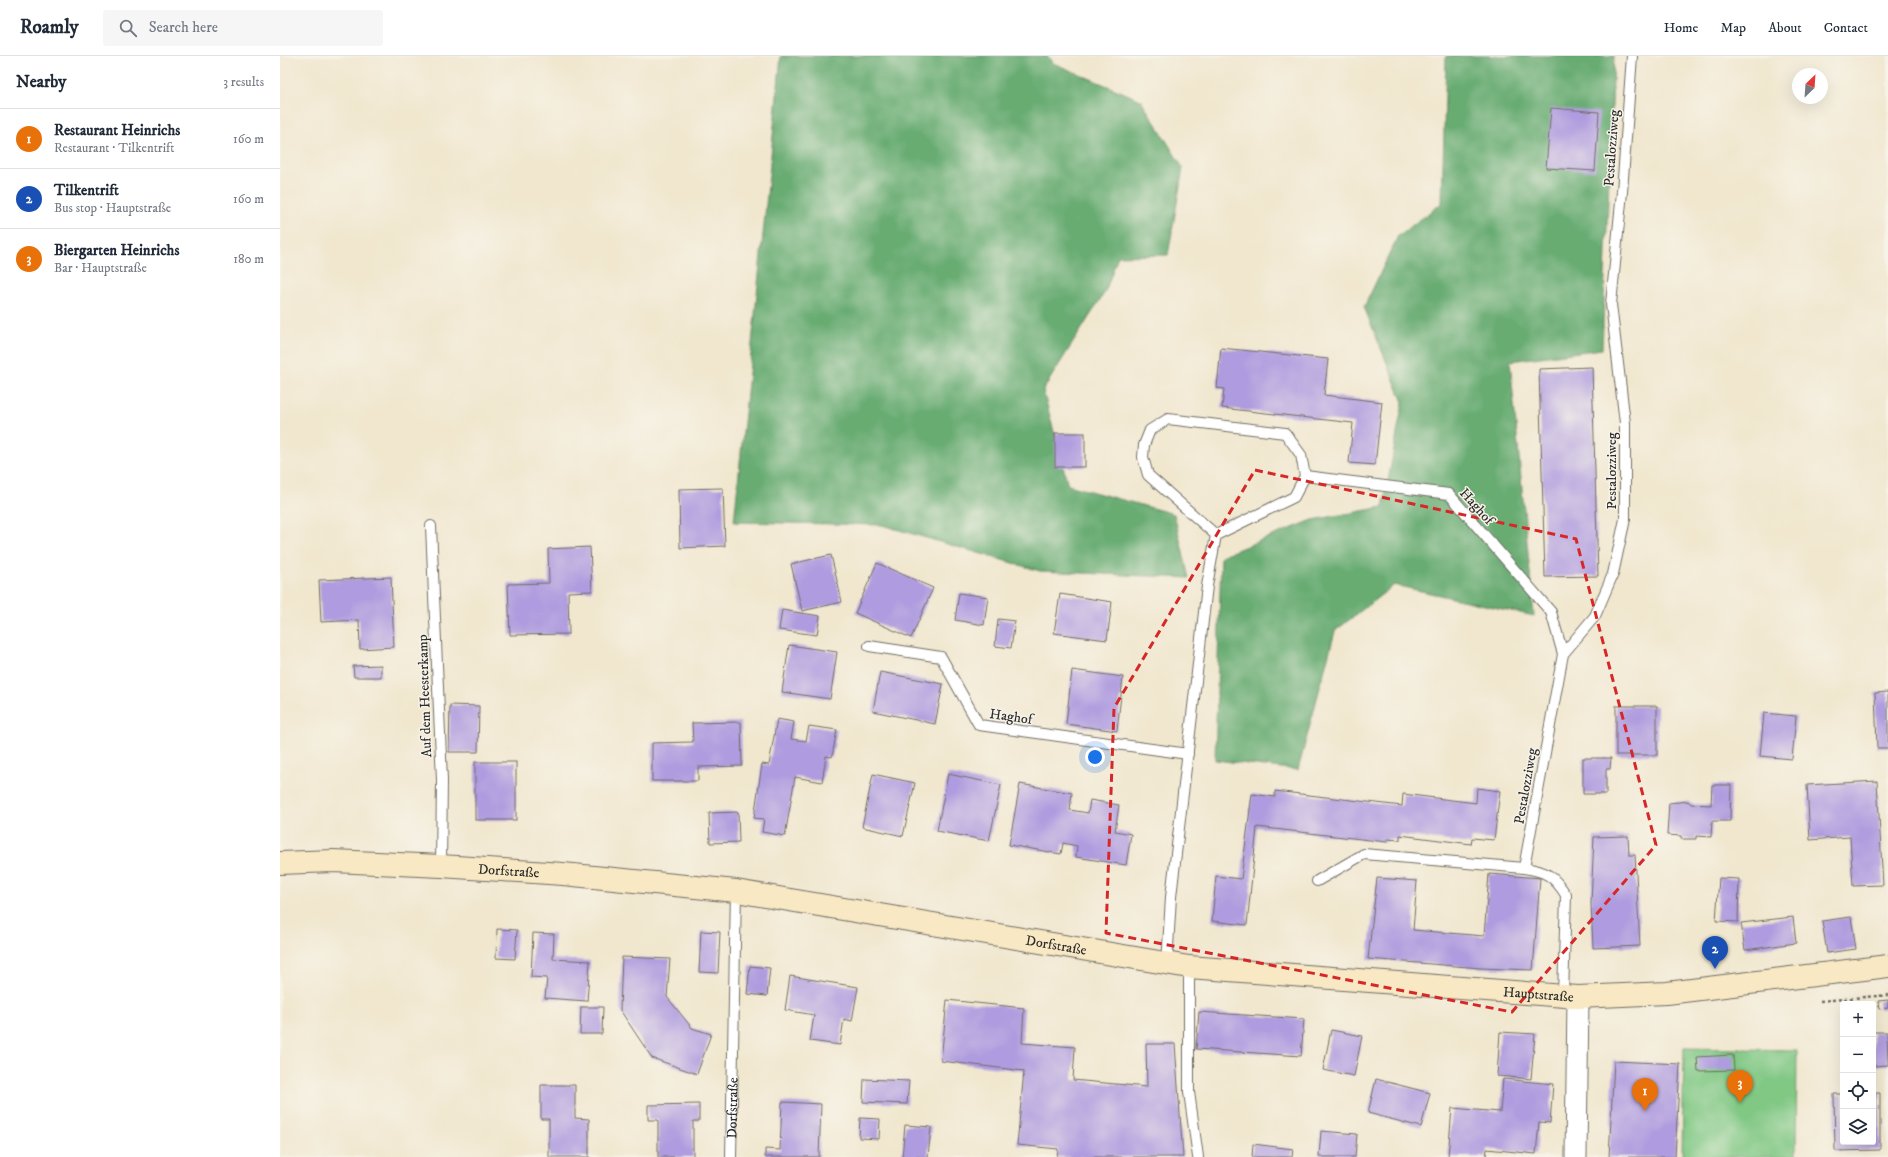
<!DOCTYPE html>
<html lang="en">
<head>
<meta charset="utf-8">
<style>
	:root { --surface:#fff; --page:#f6f6f7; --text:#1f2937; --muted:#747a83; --line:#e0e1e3; --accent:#111827 }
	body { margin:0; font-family:"IM FELL DW Pica",serif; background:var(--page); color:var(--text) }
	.controls { position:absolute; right:12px; bottom:12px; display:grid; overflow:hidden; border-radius:4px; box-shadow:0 4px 16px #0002 }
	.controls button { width:36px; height:36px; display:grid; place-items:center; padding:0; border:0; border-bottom:1px solid var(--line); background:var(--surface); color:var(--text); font:20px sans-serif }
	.compass { position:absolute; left:1512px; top:12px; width:36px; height:36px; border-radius:50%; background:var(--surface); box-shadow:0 4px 16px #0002; rotate:25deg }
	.you { position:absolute; left:815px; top:701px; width:14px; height:14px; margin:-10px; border:3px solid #fff; border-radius:50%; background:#1a73e8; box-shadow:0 0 0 6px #1a73e833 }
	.badge { display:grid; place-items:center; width:26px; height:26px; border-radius:50%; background:var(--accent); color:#fff; font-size:13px; font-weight:700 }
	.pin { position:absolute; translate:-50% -33px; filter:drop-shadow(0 1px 2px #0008) }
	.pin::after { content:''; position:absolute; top:21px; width:14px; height:12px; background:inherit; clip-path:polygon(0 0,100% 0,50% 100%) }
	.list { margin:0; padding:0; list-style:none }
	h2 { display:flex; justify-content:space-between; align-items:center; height:52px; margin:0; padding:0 16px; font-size:17px }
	h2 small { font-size:13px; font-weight:400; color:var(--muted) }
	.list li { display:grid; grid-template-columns:26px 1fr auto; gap:12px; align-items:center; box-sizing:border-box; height:60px; padding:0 16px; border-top:1px solid var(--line) }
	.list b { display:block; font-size:15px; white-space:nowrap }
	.list p { margin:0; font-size:13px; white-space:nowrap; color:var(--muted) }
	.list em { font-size:13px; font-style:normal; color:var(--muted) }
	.icon { flex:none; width:22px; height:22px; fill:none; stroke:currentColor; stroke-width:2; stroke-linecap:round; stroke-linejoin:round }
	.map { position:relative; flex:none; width:1608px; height:1101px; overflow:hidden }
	header { display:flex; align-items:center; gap:24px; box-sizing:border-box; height:56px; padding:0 20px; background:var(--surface); border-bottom:1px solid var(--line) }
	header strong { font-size:19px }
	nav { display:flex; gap:22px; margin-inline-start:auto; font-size:14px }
	.search { width:280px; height:36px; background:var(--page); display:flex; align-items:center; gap:10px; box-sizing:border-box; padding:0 14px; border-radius:4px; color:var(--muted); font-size:15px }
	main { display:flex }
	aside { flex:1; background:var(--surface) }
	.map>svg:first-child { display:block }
	.green { fill:#80c884; stroke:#567a58 }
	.forest { fill:#68ac72; stroke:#4a6c4e }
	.building { fill:#af9bdf }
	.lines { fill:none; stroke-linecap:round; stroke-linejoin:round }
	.lane-casing { stroke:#706d64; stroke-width:12 }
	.street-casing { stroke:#706d64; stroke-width:23 }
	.secondary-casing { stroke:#706d64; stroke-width:24 }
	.path { stroke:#706d64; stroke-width:2.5; stroke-dasharray:3 3; stroke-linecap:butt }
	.lane { stroke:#fff; stroke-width:10 }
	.street { stroke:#fff; stroke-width:21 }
	.secondary { stroke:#f8e8c3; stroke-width:22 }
	.marked { fill:none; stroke:#d62828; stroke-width:3; stroke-dasharray:8 5; stroke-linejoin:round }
	.labels { text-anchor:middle; stroke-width:3; stroke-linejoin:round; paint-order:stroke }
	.street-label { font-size:14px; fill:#2b2b2b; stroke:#f7f3e8 }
</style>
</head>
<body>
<header>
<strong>Roamly</strong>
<div class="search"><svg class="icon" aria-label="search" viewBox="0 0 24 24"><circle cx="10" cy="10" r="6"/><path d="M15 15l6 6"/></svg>Search here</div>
<nav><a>Home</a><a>Map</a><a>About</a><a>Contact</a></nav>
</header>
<main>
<aside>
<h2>Nearby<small>3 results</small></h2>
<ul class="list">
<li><span class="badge" style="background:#e8710a">1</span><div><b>Restaurant Heinrichs</b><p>Restaurant · Tilkentrift</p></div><em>160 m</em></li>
<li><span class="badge" style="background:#1a4fb4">2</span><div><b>Tilkentrift</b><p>Bus stop · Hauptstraße</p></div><em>160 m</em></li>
<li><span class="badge" style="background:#e8710a">3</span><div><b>Biergarten Heinrichs</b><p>Bar · Hauptstraße</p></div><em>180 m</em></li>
</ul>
</aside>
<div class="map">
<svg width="1608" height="1101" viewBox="0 0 1608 1101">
	<rect width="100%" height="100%" fill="#f7f3e8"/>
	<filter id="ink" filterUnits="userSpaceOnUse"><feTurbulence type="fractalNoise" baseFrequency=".025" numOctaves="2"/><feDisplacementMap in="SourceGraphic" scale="8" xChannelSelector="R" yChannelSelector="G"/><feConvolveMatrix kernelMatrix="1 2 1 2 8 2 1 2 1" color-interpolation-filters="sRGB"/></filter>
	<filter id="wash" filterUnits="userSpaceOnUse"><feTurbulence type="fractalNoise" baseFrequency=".012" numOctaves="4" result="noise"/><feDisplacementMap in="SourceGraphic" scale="16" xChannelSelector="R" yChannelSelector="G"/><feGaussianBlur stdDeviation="0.9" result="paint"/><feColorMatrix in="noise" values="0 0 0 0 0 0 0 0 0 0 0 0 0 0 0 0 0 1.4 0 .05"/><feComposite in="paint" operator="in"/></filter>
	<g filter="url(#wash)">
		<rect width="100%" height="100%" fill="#f1e7cf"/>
		<path class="green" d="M1404,992L1517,994L1516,1101H1402Z"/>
		<g class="forest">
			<path d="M501,0H767L773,7L861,44L903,112L888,199L838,200L825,236L763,334L788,429L894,458L909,522L760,515L602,469L454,466Z"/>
			<path d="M1166,0H1334L1322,293L1230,305L1254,560L1114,529L1055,575L1018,714L935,704L941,500L1033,464L1103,451L1123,346L1084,251L1118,180L1162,147Z"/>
		</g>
		<g id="blocks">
			<g class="building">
				<path d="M1271,52L1319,56L1315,115L1266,112Z"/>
				<path d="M941,292L1048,303L1044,339L1102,346L1095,409L1069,407L1073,367L942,352L944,333L937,332Z"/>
				<path d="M1312,311L1318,520L1265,521L1259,313Z"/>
				<rect x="775" y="377" width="30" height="34"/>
				<path d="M443,432L445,490L400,492L399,433Z"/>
				<path d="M310,491L312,535L288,536L289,578L230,579L228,528L269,527L268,493Z"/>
				<path d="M551,499L562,546L522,555L511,508Z"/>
				<path d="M597,507L653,532L631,582L575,557Z"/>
				<path d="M111,521L114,591L80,593L79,564L41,566L39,524Z"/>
				<path d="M679,537L708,541L704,569L675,564Z"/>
				<path d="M780,538L832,546L827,584L774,577Z"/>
				<path d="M502,554L540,560L537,579L499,574Z"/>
				<path d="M718,563L735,565L731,592L715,590Z"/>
				<path d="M509,589L557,596L550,643L502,636Z"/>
				<path d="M101,609V621H74L73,610Z"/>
				<path d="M792,614L843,621L837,675L786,668Z"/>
				<path d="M600,616L663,628L655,668L593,655Z"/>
				<path d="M1608,636V692H1597L1595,637Z"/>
				<path d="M170,649L199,650L198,696H169Z"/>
				<rect x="1336" y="650" width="41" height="49"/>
				<path d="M1484,657L1516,660L1512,703L1480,700Z"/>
				<path d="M497,663L514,666L511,683L526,685L529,670L557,674L552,701L546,700L542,726L515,721L505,780L482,776L484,763L474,762L482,708L489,709Z"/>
				<path d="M461,666L462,710L418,711V725H372V687L413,686L412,667Z"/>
				<path d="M1303,702H1331L1330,713H1326V738H1303Z"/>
				<rect x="195" y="706" width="41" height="58"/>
				<path d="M593,718L635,727L623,780L582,771Z"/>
				<path d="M668,718L721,729L709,785L657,775Z"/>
				<path d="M1597,725L1603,829L1573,830L1570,781L1530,784L1527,729Z"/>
				<path d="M740,728L792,737L790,754L808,757L810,744L839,749L835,775L851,778L846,809L796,801L797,790L783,787L781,798L729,789Z"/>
				<path d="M1432,729H1451L1450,765H1432L1431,781L1416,780V783H1401V780L1387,779L1389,747L1408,745L1411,748L1431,749Z"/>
				<path d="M1197,732L1220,735L1214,784L1192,782L1191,788L1120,779V784L1107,783V786L977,771L967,869L932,865L936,820L961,823L972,738L995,741V735L1122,750L1123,738L1196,747Z"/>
				<path d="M458,756L459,786L430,787L429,757Z"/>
				<path d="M1348,780L1349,799H1355L1360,890L1313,892L1311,847L1314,781Z"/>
				<path d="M1209,818L1260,822L1253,914L1201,912L1088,903L1097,822L1137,825L1133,874L1204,880Z"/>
				<path d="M1439,822L1459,823L1458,866L1436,865Z"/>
				<path d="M1513,861L1516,887L1465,894L1461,867Z"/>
				<path d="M1571,861L1576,893L1547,897L1542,865Z"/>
				<path d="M217,873L237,874L235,903L216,902Z"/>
				<path d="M421,875L440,876L438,917L419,916Z"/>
				<path d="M253,877L274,878L273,903L310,905L307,945L265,942L267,922L251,921Z"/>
				<path d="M342,901L390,903L387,941L412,972L431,978L417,1018L372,1002L340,954Z"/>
				<path d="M470,910L490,912L487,940L467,938Z"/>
				<path d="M510,920L578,931L572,965L564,963L560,989L530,985L534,959L505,954Z"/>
				<path d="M667,944L744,952L742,987L795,991L793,1024L867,1031L866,988H895L903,1101H777L778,1093L737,1089L744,1015L661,1005Z"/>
				<path d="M1608,944V952L1599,953L1598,945Z"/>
				<path d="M301,951H323L322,978H300Z"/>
				<path d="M919,956L1024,963L1021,1000L916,993Z"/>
				<path d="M1051,974L1082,980L1074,1020L1043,1014Z"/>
				<path d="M1220,976L1255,978L1251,1023L1217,1020Z"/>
				<path d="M1593,976H1607L1608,1009L1593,1010Z"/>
				<path d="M1453,999L1454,1014L1418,1015L1417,1001Z"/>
				<path d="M1334,1005L1400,1008L1395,1101H1329Z"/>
				<path d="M584,1023L629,1025L627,1048L583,1046Z"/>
				<path d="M1096,1023L1150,1037L1141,1071L1088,1057Z"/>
				<path d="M1223,1023L1273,1028L1270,1067L1259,1066L1256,1098L1207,1093L1206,1101H1168L1172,1052L1220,1056Z"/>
				<path d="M261,1029H295V1062L309,1063V1101H269V1063H261Z"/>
				<path d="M1593,1037H1600V1094L1555,1095L1554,1038H1563V1086H1593Z"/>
				<path d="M502,1046L541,1048L539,1101H485V1093L500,1094Z"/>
				<path d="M419,1048V1065H413V1101H378V1064H368V1049Z"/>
				<path d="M580,1062L600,1063L599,1083L579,1082Z"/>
				<path d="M625,1069L651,1071L648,1101H622Z"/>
				<path d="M1041,1075L1077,1078L1075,1101H1039Z"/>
				<path d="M973,1088L1013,1093L1012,1101H972Z"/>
			</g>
		</g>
	</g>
	<g filter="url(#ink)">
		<use href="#blocks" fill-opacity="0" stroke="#706d64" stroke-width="1"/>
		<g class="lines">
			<defs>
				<g id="lane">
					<path d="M1025,420L1169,438L1271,556L1283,598"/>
					<path d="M151,470L162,724L161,810"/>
					<path d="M589,590L661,601L699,669L908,698"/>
					<path d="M1037,825L1084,798L1244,812"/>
					<path d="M887,908L891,841L927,530L936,479L1014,441L1025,420L1021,399L1005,377L888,363L870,374L864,389L863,401L868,419L936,479"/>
					<path d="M909,911V1036L918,1101"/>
					<path d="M1283,940L1286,839C1274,820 1266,815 1244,812L1283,598L1315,560L1333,518L1345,463V367L1331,248L1342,136L1352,0"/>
					<path id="s1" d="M451,1101L456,835"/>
				</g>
				<path id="street" d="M1296,1101L1298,941"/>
				<g id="secondary">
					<path id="s2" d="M0,807L53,805L161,810L283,818L456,835L909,911L1298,941L1387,937L1608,910"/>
				</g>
			</defs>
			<use href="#lane" class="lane-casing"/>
			<use href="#street" class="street-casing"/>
			<use href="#secondary" class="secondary-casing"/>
			<path class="path" d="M1540,945L1608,939"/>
			<use href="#lane" class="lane"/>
			<use href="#street" class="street"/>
			<use href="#secondary" class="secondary"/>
		</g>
	</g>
	<path class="marked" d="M975,414L1296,483L1376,789L1232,956L826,877L834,652Z"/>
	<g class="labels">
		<g class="street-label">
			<text transform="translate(1331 92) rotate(-86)" y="5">Pestalozziweg</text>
			<text transform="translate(1331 415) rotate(-90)" y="5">Pestalozziweg</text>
			<text transform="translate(1197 450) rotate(48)" y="5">Haghof</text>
			<text transform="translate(144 640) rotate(-92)" y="5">Auf dem Heesterkamp</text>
			<text transform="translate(731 660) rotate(8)" y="5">Haghof</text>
			<text transform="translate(1245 730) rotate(-80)" y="5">Pestalozziweg</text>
			<text dy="5" stroke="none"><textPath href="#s2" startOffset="229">Dorfstraße</textPath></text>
			<text dy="5" stroke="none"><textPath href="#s2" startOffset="782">Dorfstraße</textPath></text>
			<text dy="5" stroke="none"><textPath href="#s2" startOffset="1267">Hauptstraße</textPath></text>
			<text dy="5" stroke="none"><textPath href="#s1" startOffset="49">Dorfstraße</textPath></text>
		</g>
	</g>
</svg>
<div class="controls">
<button>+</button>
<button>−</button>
<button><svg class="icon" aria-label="locate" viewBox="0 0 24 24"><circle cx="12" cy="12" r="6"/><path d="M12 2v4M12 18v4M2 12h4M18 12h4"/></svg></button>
<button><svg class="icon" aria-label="layers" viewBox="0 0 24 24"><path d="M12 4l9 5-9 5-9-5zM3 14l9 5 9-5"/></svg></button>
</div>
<svg class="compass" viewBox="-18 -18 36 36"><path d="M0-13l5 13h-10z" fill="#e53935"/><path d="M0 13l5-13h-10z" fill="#747a83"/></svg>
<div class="you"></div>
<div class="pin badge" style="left:1365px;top:1055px;background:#e8710a">1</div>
<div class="pin badge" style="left:1435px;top:913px;background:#1a4fb4">2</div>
<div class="pin badge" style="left:1460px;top:1047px;background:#e8710a">3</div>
</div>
</main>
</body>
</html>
